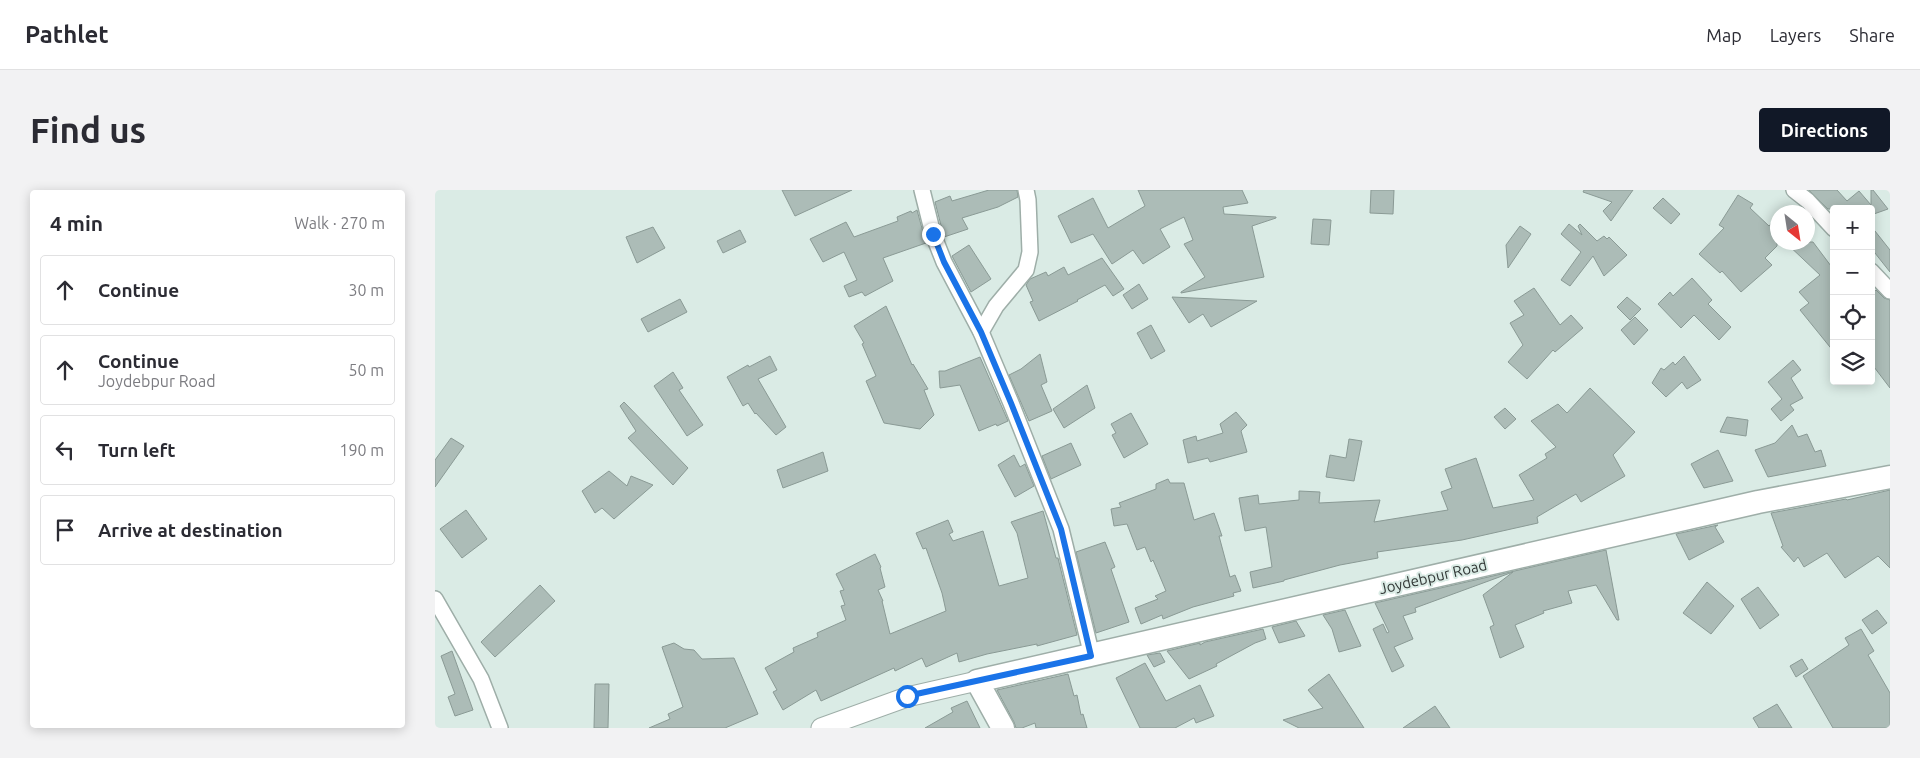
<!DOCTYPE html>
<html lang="en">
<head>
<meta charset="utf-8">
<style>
	:root { --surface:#fff; --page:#f2f2f3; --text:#2b2b33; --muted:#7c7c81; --line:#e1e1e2; --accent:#111827 }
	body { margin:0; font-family:Ubuntu,sans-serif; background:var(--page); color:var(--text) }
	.controls { position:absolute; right:15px; top:15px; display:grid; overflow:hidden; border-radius:5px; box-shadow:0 2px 12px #0003 }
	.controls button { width:45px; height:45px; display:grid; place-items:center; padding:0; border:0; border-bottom:1px solid var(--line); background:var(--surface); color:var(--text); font:25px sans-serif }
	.compass { position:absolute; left:1335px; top:15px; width:45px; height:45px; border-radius:50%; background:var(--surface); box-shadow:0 2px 12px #0003; rotate:150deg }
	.stop { position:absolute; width:15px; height:15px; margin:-11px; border:4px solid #1a73e8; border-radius:50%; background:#fff }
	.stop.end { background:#1a73e8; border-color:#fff; box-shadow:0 1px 5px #0008 }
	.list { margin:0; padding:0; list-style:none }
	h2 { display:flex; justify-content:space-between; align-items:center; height:65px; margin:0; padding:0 20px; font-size:21px }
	h2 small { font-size:16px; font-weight:400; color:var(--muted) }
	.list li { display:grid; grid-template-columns:32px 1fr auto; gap:15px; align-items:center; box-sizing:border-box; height:70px; margin:0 10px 10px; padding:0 10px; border:1px solid var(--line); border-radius:5px }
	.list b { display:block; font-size:19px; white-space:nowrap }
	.list p { margin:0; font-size:16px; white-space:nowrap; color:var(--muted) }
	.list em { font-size:16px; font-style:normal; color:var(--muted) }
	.icon { flex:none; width:28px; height:28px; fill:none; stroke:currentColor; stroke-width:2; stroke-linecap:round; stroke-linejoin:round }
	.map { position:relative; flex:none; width:1455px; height:538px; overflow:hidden; border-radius:5px }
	header { display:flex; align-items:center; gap:30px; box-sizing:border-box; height:70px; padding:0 25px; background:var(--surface); border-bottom:1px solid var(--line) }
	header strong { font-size:24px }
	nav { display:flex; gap:28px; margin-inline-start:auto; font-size:18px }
	.intro { display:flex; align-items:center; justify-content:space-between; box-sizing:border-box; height:120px; padding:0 30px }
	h1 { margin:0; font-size:35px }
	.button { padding:12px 22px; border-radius:5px; background:var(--accent); color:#fff; font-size:18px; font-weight:700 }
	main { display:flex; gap:30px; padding:0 30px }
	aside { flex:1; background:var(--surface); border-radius:5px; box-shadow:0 2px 12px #0003 }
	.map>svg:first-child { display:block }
	.building { fill:#acbcb7; stroke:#8a9a95 }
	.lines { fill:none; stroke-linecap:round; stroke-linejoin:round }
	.minor-casing { stroke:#9eaea8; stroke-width:18 }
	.tertiary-casing { stroke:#9eaea8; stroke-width:21 }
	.primary-casing { stroke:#9eaea8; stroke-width:25 }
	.minor { stroke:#fff; stroke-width:15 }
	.tertiary { stroke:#fff; stroke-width:19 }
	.primary { stroke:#fff; stroke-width:22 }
	.route { stroke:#1a73e8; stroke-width:6 }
	.labels { text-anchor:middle; stroke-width:4; stroke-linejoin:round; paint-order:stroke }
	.street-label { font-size:15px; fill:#313735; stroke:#daebe5 }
</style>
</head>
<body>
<header>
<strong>Pathlet</strong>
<nav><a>Map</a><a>Layers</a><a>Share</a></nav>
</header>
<div class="intro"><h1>Find us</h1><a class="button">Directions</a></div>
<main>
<aside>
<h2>4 min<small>Walk · 270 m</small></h2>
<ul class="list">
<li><svg class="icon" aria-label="ahead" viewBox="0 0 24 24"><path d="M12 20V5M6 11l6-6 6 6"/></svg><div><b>Continue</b></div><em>30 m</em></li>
<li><svg class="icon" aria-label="ahead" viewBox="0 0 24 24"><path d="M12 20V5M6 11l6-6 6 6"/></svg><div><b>Continue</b><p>Joydebpur Road</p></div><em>50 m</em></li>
<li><svg class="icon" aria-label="left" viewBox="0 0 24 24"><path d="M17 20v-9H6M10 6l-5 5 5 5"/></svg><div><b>Turn left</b></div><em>190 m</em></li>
<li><svg class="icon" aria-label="arrive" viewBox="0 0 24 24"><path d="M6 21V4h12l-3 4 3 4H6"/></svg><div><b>Arrive at destination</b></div></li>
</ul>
</aside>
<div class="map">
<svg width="1455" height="538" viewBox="0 0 1455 538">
	<rect width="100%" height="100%" fill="#daebe5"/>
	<g class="building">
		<path d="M347,0H417L360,26Z"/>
		<path d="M554,0H582L583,7L563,17L527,28L533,39L509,47L500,12L515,6L517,11Z"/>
		<path d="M703,0H807L813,13L788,17L789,24L841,27V28L817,36L829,87L746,103V102L770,87L749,54L758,50L749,27L725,39L735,57L708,74L698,60L677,74L658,44L636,53L623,26L658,8L673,38L710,16Z"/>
		<path d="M936,0H959L958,24L935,23Z"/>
		<path d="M1149,0H1198L1176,31L1168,21L1177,12L1148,2Z"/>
		<path d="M1374,0H1402L1412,11L1424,1L1436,15V0H1438L1453,19L1436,25V19H1393Z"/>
		<path d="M1303,5L1318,14L1315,18L1334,36L1342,27V56L1330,68L1337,75L1306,102L1287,81L1285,83L1264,64L1289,38L1284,35Z"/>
		<path d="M1228,8L1245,24L1236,34L1218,18Z"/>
		<path d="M482,20L491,53L448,68L458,91L430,106L427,102L414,107L409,96L422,90L409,62L388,72L375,49L411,32L419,47L463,31L462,27L476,21L477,23Z"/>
		<path d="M878,29L896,30L894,55L876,54Z"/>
		<path d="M1134,34L1147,45L1143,36L1145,34L1162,51L1169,46L1172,49L1174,47L1192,65L1169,86L1158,66L1135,96L1126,90L1146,62L1126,44Z"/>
		<path d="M1085,36L1096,44L1073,78L1071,55Z"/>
		<path d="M1436,36L1455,60V82L1436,58Z"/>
		<path d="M218,37L230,58L202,73L191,47Z"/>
		<path d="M305,40L311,52L288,63L282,51Z"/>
		<path d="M1350,52H1378L1396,76L1399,73V162L1365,120L1374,113L1364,102L1385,85Z"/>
		<path d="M534,55L556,89L536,102L517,66Z"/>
		<path d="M667,68L689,99L678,106L670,95L642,110L643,111L604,131L595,112L598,111L591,95L595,89L611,82L613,86L629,77L633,85Z"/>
		<path d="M1257,88L1277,110L1273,114L1296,137L1284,150L1259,125L1246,138L1223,114L1235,102L1238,106Z"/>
		<path d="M704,94L713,109L697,119L688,105Z"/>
		<path d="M1099,98L1125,135L1136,125L1148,138L1120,162L1118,160L1092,189L1073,172L1088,155L1075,133L1089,125L1079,111Z"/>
		<path d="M1441,100L1449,108L1455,110V198L1436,173V104Z"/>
		<path d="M737,107L822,111L776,137L768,124L754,133Z"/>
		<path d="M1192,107L1206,119L1195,130L1182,117Z"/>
		<path d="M245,109L252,122L213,142L206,129Z"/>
		<path d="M451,116L477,175L478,174L493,199L489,200L499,225L485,239L449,233L431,191L441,186L427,154L429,153L419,136Z"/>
		<path d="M1200,127L1213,140L1199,155L1186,140Z"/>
		<path d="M716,135L730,161L716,169L702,143Z"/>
		<path d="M605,164L612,192L606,195L617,221L594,231L574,185L586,179Z"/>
		<path d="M335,166L342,180L323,189L351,237L341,245L321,223L320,224L313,213L308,216L292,187L313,175L314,177Z"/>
		<path d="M1249,166L1266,190L1252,199L1247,192L1231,207L1217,193L1226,178L1229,180L1238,172L1240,175Z"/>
		<path d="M545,167L573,231L562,236L561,234L544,241L525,195L505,198L504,181H510Z"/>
		<path d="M1358,170L1366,180L1356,188L1368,208L1355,215L1359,220L1346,231L1336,219L1347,209L1333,192Z"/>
		<path d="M238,182L248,198L244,200L268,235L252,246L219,196Z"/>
		<path d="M652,195L660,218L629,238L618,219Z"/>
		<path d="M1155,198L1200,242L1178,265L1190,286L1146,312L1141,304L1102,327L1103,333L1027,350L942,362L943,368L905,375L849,390V391L818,398L815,382L837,377L831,337L810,341L804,308L823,305L824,314L864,310V301L885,302L884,313L945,310L939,332L1013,320L1006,302L1017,298L1010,279L1041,268L1058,318L1099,310L1084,285L1112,268L1110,264L1121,257L1096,231L1123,214L1132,223Z"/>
		<path d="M189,212L253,278L238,295L193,248L201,241L185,216Z"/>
		<path d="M1070,218L1081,229L1070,239L1059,227Z"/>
		<path d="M801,222L812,235L806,241L812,262L775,272L773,268L753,273L748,250L761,246L762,251L788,243L785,234Z"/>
		<path d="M696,223L713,254L689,268L677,245L681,243L676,234Z"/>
		<path d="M1292,227L1313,230L1311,246L1285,242Z"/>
		<path d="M1357,235L1363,247L1372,244L1380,262L1386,260L1391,276L1333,287L1320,260L1340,253Z"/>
		<path d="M16,248L29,256L0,297V270Z"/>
		<path d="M914,249L927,251L919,291L891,287L895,265L911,268Z"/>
		<path d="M636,253L646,275L616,289L607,266Z"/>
		<path d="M1283,260L1298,291L1269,298L1256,274Z"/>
		<path d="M388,262L393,281L348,298L342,280Z"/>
		<path d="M579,265L585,277L590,274L599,296L580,307L563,275Z"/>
		<path d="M174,281L192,296L196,286L218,295L179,329L167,318L160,323L147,301Z"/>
		<path d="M733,289L735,293H749L759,330L779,323L787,346H784L795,387L800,385L806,401L798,403L799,406L758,417L728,429L727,425L706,434L700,418L723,409L720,406L731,401L718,370L716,372L710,357L702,360L692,334L679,336L676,319L686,317L684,313L721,299V294Z"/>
		<path d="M1455,300V378L1443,366L1410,388L1392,363L1369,377L1363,367L1359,372L1346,357L1348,356L1336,323L1411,309L1412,310Z"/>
		<path d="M31,320L52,349L27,368L5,339Z"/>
		<path d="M608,321L621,368H623L642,445L602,456V454L552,464L524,472L522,463L491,477L487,468L460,481L459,478L386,511L381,500L348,520L338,502L342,500L330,478L359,462L358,458L383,447L382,443L411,430L406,416L410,415L405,401L409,400L401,384L440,364L446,377L445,378L450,397L443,400L448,411H447L455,444L511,421L507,403L491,358L488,359L481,343L513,330L518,342L514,344L518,351L548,341L564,396L593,388L582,343L576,332Z"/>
		<path d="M1283,335L1280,337L1289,352L1254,370L1241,344Z"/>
		<path d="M670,352L680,377L676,379L694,432L661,443L641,362Z"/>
		<path d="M1171,360L1184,430H1182L1161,395L1133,401L1137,413L1108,421L1109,423L1080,435L1089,457L1065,468L1055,437L1059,435L1048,405L1078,382L980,418L981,422L968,426L978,449L959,457L969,476L957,482L938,439L948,434L952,443L954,442L940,413Z"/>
		<path d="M1272,392L1299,416L1276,444L1248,423Z"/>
		<path d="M105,395L120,411L60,467L46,452Z"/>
		<path d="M1323,397L1344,425L1325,439L1306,409Z"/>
		<path d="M910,420L926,456L904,462L897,439L888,425Z"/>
		<path d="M1442,420L1452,433L1437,444L1427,430Z"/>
		<path d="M861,431L870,446L844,453L837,437Z"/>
		<path d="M828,439L831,449L820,453L781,474L782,476L754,489L732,461L765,453V455L770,452Z"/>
		<path d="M1426,439L1439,461L1433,465L1455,503V538H1398L1368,486L1414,455L1410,448Z"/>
		<path d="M239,453L249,459L259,460L267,469L299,468L323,524L290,538H214L235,529L233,524L248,517L227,457Z"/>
		<path d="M17,461L38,520L20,526L13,507L20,504L6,466Z"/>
		<path d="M725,463L730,472L719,477L712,465Z"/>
		<path d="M1367,469L1373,479L1361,487L1355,476Z"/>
		<path d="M710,473L731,511L765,495L779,526L761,533L759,528L740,538H705L681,488Z"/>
		<path d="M633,484L639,506L642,505L646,525L648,524L652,538H601L600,533L587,538H581L579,532L562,500Z"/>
		<path d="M894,484L929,538H864L848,530L888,518L873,500Z"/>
		<path d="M160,494H174L173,538H159Z"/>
		<path d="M532,511L545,538H490L518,522L516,518Z"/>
		<path d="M1342,514L1357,538H1324L1318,528Z"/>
		<path d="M1000,516L1015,538H968Z"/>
	</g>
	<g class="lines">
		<defs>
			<g id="minor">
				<path d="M487,0L498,44L509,72L546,142L576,213L626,339L657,466"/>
				<path d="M1359,0L1373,11L1399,39"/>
				<path d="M1436,81L1455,101"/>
				<path d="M546,142L561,116L591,80L595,62L593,10L591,0"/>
				<path d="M0,409L46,489L65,538"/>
			</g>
			<path id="tertiary" d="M386,538L472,507L542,491"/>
			<path id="primary" d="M568,538L542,491L1323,312L1455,287"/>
		</defs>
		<use href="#minor" class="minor-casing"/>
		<use href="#tertiary" class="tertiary-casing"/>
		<use href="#primary" class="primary-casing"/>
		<use href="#minor" class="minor"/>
		<use href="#tertiary" class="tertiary"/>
		<use href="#primary" class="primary"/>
	</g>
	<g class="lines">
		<path class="route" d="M472,506L656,466L626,339L576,213L546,142L509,72L498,44"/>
	</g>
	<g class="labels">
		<g class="street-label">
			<text transform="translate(998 387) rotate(-13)" y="5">Joydebpur Road</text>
		</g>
	</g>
</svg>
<div class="controls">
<button>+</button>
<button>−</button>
<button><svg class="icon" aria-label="locate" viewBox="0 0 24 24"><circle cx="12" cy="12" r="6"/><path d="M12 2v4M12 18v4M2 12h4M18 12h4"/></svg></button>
<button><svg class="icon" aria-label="layers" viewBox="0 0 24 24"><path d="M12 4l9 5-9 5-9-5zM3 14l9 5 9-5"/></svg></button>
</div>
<svg class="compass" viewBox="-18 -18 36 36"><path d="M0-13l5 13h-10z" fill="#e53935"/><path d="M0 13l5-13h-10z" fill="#7c7c81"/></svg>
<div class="stop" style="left:472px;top:506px"></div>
<div class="stop end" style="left:498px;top:44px"></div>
</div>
</main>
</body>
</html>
